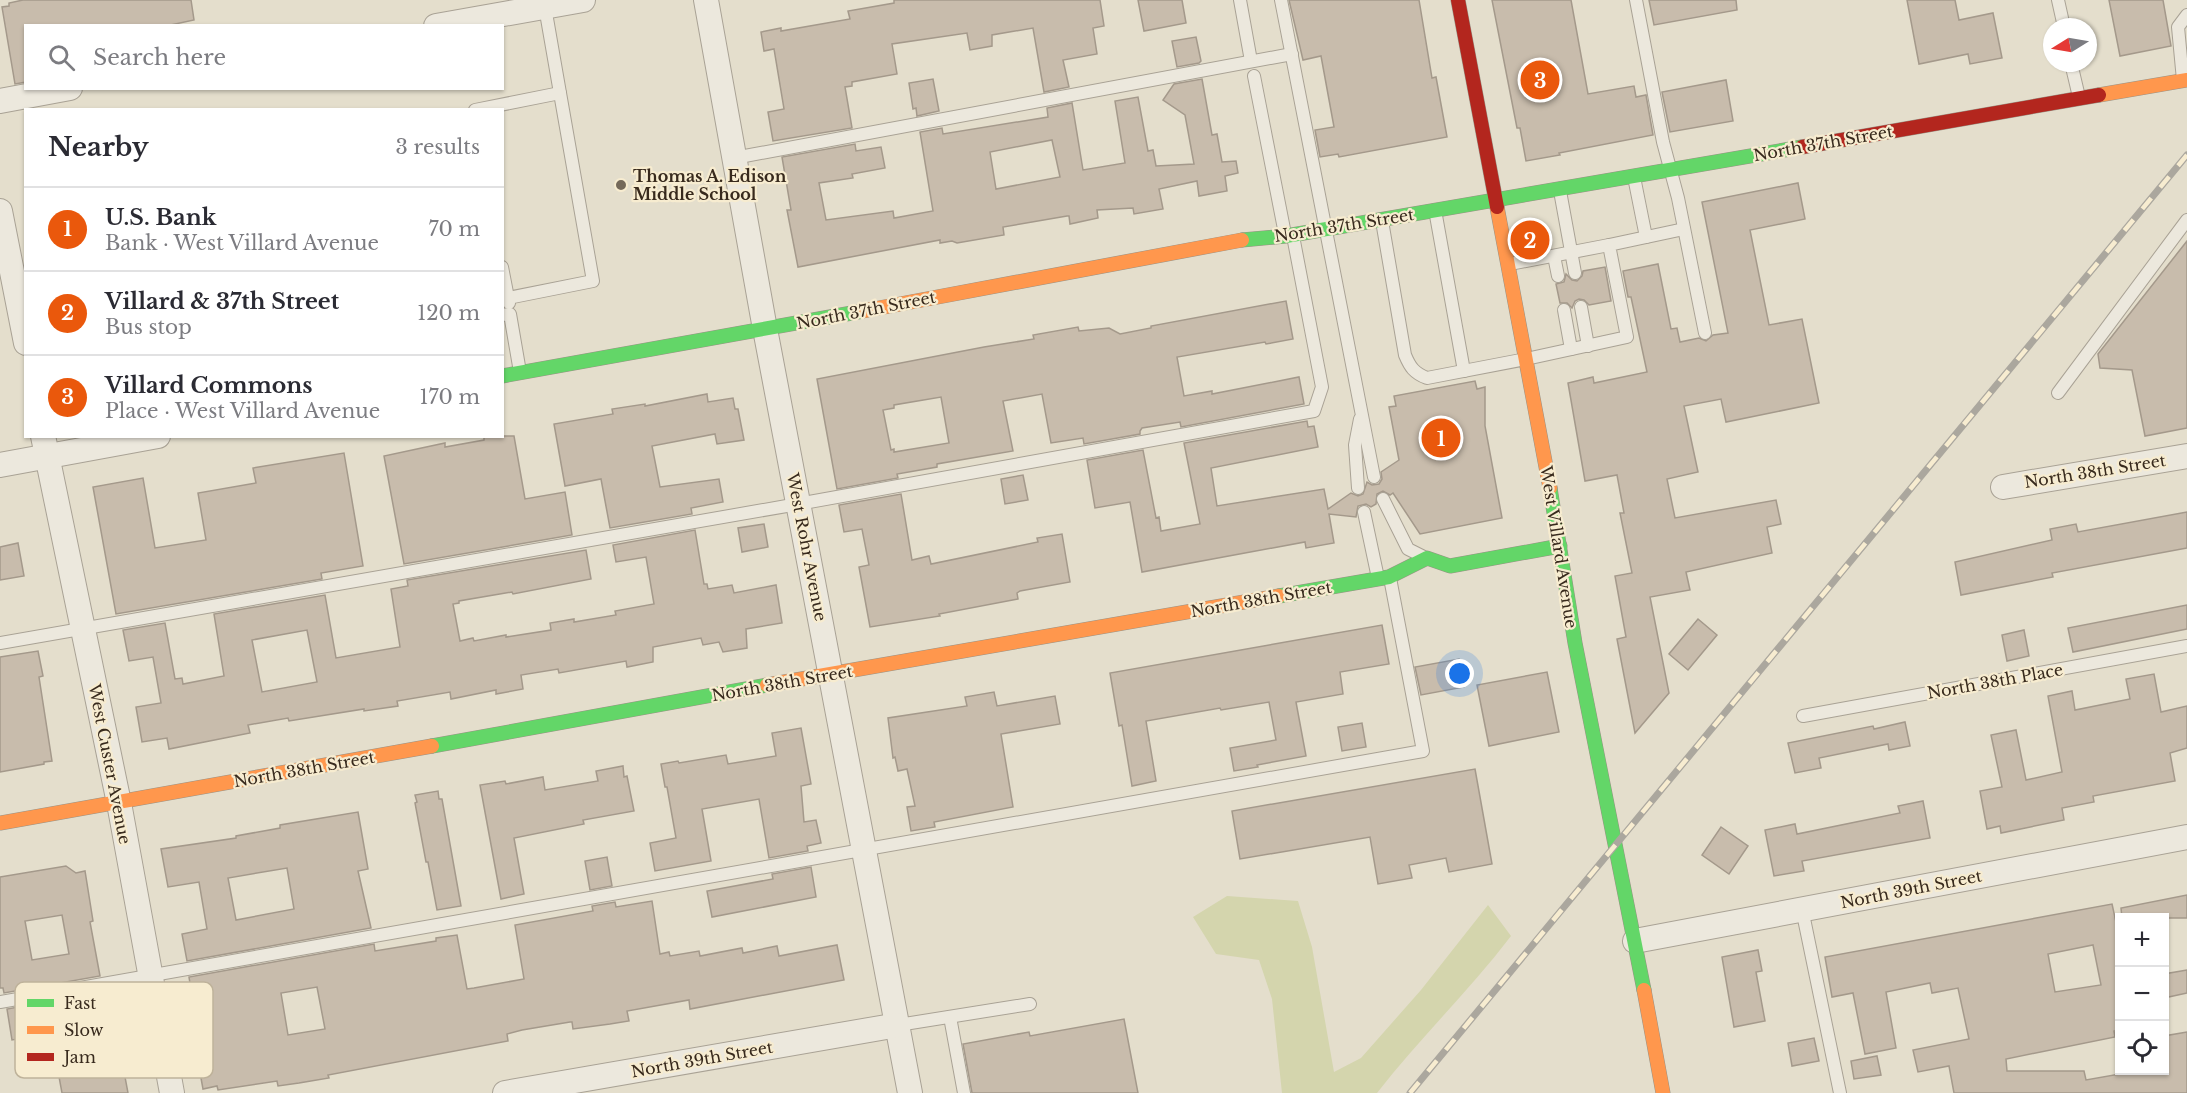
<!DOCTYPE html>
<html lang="en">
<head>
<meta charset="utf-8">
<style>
	:root { --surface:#fff; --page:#f7f7f7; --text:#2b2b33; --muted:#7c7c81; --line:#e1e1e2; --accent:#ea580c }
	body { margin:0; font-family:"Libre Baskerville",serif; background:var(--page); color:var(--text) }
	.controls { position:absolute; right:18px; bottom:18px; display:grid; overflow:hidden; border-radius:0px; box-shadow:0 2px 4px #0004 }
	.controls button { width:54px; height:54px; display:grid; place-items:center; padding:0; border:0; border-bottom:2px solid var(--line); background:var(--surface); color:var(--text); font:30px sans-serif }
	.compass { position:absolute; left:2043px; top:18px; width:54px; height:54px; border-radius:50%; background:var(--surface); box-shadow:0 2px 4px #0004; rotate:259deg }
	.you { position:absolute; left:1460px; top:674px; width:21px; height:21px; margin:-15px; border:4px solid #fff; border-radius:50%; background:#1a73e8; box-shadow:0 0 0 9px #1a73e833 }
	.badge { display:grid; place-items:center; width:39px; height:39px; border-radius:50%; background:var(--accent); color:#fff; font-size:20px; font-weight:700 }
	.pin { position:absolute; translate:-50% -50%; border:3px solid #fff; box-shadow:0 2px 6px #0006 }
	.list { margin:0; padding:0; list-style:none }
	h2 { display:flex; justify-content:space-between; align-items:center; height:78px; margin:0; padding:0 24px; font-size:26px }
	h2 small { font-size:20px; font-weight:400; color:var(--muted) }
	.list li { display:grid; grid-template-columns:39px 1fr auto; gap:18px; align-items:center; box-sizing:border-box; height:84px; padding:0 24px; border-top:2px solid var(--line) }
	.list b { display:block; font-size:22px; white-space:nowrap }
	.list p { margin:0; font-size:20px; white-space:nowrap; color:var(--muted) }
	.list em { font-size:20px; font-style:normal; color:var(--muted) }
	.icon { flex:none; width:33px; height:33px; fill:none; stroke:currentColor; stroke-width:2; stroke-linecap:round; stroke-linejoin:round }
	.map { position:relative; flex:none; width:2187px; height:1093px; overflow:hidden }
	.search { position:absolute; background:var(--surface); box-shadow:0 2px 4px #0004; left:24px; top:24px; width:480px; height:66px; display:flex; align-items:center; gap:15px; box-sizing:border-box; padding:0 21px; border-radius:0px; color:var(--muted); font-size:22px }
	.panel { position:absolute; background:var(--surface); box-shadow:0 2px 4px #0004; left:24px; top:108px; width:480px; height:330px; border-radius:0px }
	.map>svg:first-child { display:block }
	.green { fill:#d4d5ad }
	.building { fill:#c8bcac; stroke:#a4998b; stroke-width:1.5; fill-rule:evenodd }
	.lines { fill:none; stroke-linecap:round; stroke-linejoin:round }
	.lane-casing { stroke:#a9a295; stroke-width:14 }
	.street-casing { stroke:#a9a295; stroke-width:26 }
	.fast-casing { stroke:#999285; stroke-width:15 }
	.slow-casing { stroke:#999285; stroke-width:15 }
	.jam-casing { stroke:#999285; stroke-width:15 }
	.lane { stroke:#ece8dd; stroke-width:12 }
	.street { stroke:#ece8dd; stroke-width:24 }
	.fast { stroke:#63d668; stroke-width:14 }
	.slow { stroke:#ff974d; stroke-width:14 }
	.jam { stroke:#b3261e; stroke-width:14 }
	.rail-casing { stroke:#aba79e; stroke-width:7 }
	.rail { stroke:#f7ecd0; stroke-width:4.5; stroke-dasharray:14; stroke-linecap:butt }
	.poi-dot { fill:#74695a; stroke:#f7ecd0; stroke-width:2 }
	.labels { text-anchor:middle; stroke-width:4.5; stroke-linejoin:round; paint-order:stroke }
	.street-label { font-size:16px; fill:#382a1d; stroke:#f7ecd0 }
	.poi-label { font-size:16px; font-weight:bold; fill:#382a1d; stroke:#f7ecd0; text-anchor:start }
	.key { fill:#f7ecd0; stroke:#beb29a; stroke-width:1.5 }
	.key-label { font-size:16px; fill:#382a1d }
</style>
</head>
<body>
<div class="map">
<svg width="2187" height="1093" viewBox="0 0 2187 1093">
	<rect width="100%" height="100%" fill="#e4decc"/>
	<path class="green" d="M1227,896L1298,901L1312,947L1334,1072L1361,1058L1421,990L1488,905L1511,936C1469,991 1419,1039 1377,1093H1282L1272,999L1259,960L1216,954L1193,917Z"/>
	<g class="building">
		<path d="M23,0H191L194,20L166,26H26V82L15,84L2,7L9,6V3Z"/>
		<path d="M894,0H1100L1104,26L1093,28L1097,54L1063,60L1069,87L1044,92L1033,28L992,35V46L970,50L967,33L892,44L897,74L852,82V86L845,87L852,128L773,141L768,112L784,109L774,49L764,51L761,32L781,28V31L850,19L848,11L894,3Z"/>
		<path d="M1138,0H1182L1186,23L1144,31Z"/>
		<path d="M1289,0H1419L1432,78L1436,77L1447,137L1339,157L1338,154L1320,157L1315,130L1334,127L1321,56L1303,60Z"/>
		<path d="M1492,0H1571L1588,94L1634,86L1636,97L1646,95L1653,135L1559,153L1560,155L1526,161L1520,128H1517Z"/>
		<path d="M1649,0H1736L1737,10L1654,25Z"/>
		<path d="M1907,0H1955L1959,20L1993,13L2002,58L1970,64L1968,54L1919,64Z"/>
		<path d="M2109,0H2163L2171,46L2120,56Z"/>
		<path d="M1196,37L1201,61L1199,63L1177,67L1172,41Z"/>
		<path d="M933,79L939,111L917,116L916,108L913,109L909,83Z"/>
		<path d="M1202,79L1212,135L1217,134L1222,162L1236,161L1238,173L1225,176L1227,191L1199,196L1197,181L1159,189L1163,209L1134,214L1133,208L1097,210L1098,218L1070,224L1069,216H1067L1003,227L1004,235L957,243L952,241L940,243V240L798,267L787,210H791L782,157L855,144L856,151L881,147L885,168L852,174L853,178L819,183L826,220L893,211L894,218L933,211L920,132L942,128L943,134L1048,117L1047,108L1072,103L1083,170L1125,163L1115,101L1138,97L1148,151L1153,150L1156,166L1194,164L1185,115L1163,100L1174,84ZM1052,140L1060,177L996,189L990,152Z"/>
		<path d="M1726,80L1733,121L1670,132L1662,92Z"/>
		<path d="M1798,183L1805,219L1750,230L1769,325L1802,319L1819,403L1726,422L1721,399L1684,406L1698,472L1667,479L1675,518L1776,500L1781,524L1767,527L1772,553L1686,572L1690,590L1650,597L1669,693L1635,733L1617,639L1626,637L1615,576L1632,573L1620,513H1624L1617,475L1585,481L1568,383L1593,377L1594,383L1647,372L1631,297H1628L1623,271L1658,264L1671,329L1677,328L1680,342L1699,338L1706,341L1713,335L1728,333L1702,202Z"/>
		<path d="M2187,241V428L2145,436L2132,370L2100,368L2098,354Z"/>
		<path d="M1605,267L1611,301L1589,305L1584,300L1579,299L1575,301L1572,308L1567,303H1560L1556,284L1564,282L1566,274L1572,280L1577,281L1582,276L1583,271Z"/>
		<path d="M1286,301L1293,339L1266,344L1265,342L1177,357L1184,396L1212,391V394L1299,377L1304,404L1181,427L1180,422L1142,428L1140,431V434L1084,444L1083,438L1051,443L1042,394L1003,401L1013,451L937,464V467L897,474L898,478L837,489L817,379L984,347L1034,339L1033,335L1078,327L1079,331L1109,328L1120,334L1151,328V326ZM941,397L949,443L894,452V449L891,450L883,410L894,408V405Z"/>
		<path d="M1475,381L1477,389L1485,387V426L1502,518L1420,534L1393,493L1390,495L1383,491L1377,494L1376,504L1371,507L1366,504L1358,506L1356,517L1329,514L1334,543L1306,548L1305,542L1142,572L1130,502L1095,508L1087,460L1143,450L1156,518L1159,517L1161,531L1200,524L1184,443L1307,421L1308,427L1314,426L1318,447L1211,468L1217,506L1324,489L1328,509L1351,493L1358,496L1363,494L1367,482L1372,485L1379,484L1382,479L1381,472L1399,460L1389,407L1396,406L1394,396Z"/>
		<path d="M707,394L708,402L733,398L735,409H738L744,440L717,444L715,434L652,446L660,487L719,479L723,502L691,508L692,514L610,528L601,479L565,486L554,424L613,414L612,409L645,404V406Z"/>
		<path d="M484,436H514L525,499L565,492L572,535L404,564L384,456L445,443V447L484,440Z"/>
		<path d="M344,453L363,566L321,573L322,579L116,614L93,487L143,478L155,548L206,540L198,493L256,483L253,468Z"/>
		<path d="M1023,475L1028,500L1005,504L1001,479Z"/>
		<path d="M901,494L912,560L929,556L931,564L1038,542L1037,538L1062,534L1070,582L1020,591L1017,593L1018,599L939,614L940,616L870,627L859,567L869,565L862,529L844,532L839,505Z"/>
		<path d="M2187,512V548L2052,573L2053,577L1961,595L1955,562L2052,540L2050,529L2076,524L2078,532Z"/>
		<path d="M764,524L768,547L742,552L738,528Z"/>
		<path d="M695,530L704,584H707L708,589L732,585L734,593L776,585L782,623L746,629L747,648L723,652L719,642L703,645L701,638L653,647V662L627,667L626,661L559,673L558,669L521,675L523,689L496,694V690L451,699L450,692L397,701L398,706L364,711V709L289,721L288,718L248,725L250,733L169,749L167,738L142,742L136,707L161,703L153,657L129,661L123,630L165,623L175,679L182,678L183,684L224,676L214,614L325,595L336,658L400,647L391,589L408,586L407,580L586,550L591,579L513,594L512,592L459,601V603L453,604L460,641L473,638L474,641L506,635V637L551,630L550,623L574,619V622L616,615L615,611L654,604L646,557L616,562L613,545ZM307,630L317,682L262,692L252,640Z"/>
		<path d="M18,543L24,576L0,580V547Z"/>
		<path d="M2187,605V629L2073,652L2068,628Z"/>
		<path d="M1698,619L1717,635L1688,670L1669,654Z"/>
		<path d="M1382,625L1389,664L1340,672L1343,694L1296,702L1306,756L1257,765L1258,767L1234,771L1230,748L1276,740L1269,702L1221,710L1220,708L1146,721L1156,781L1132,786L1122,725L1119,726L1110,673Z"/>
		<path d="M2024,630L2029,656L2007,661L2002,635Z"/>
		<path d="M38,651L43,676L39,677L52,761L44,762V764L0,772V657Z"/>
		<path d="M1459,659L1464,687L1421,695L1415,667Z"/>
		<path d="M1547,672L1559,732L1489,746L1477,685Z"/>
		<path d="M2154,674L2161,712L2187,706V748L2170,753L2175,781L2093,796L2094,802L2062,808L2064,820L2001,833L2000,826L1987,829L1980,791L2002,787L1991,735L2016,730L2026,780L2062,772L2048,696L2072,691L2075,710L2130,699L2126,679Z"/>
		<path d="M994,692L997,706L1055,696L1060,724L1001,734L1013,807L934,822L935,827L911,831L907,807L915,806L907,769L898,771L895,757L893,758L888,718L967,706L965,697Z"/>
		<path d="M1905,722L1910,746L1889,750L1888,744L1819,758L1821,768L1795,773L1788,743L1873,726L1874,729Z"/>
		<path d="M1362,723L1366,747L1342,751L1338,727Z"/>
		<path d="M801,728L811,784L801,786L804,822L816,820L821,843L807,846L808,851L769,858L759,799L702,809L711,861L655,871L650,843L676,838L667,787H665L661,764L678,761L679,763L726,755L728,764L776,756L772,733Z"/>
		<path d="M623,766L624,777L627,776L634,811L583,820L584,824L514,838L524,894L501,899L480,785L505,781L506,784L543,777L545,790L598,781L596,771Z"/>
		<path d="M1475,769L1492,864L1449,872L1446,858L1409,865L1412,878L1378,884L1370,837L1240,859L1232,811Z"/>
		<path d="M438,791L439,799H442L461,906L437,910L428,862H426L415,803L417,802L415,795Z"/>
		<path d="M1923,801L1930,838L1802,861L1804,871L1774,876L1765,830L1795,824L1797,834L1900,813L1898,806Z"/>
		<path d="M358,812L368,869L358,871L371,928L187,961L182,934L207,929L199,882L168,887L161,849L236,838V836L280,828V825ZM287,868L294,909L236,920L228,878Z"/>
		<path d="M1721,827L1748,846L1729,874L1702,855Z"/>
		<path d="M607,857L612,886L590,890L585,861Z"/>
		<path d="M66,866L76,873L85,871L93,921L90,922L100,976L4,993L3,988H0V877ZM62,915L69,954L32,960L25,921Z"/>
		<path d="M811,867L816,897L712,917L707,891L773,879L772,874Z"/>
		<path d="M2187,895V918H2122L2121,908Z"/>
		<path d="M652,901L660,954L669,952L670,956L699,951L700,956L742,948L743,953L777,946L779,956L837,945L844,980L690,1009L689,1000L627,1011L629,1021L610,1024L573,1029L572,1022H570L522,1030L507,1034L508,1041L328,1075L329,1078L299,1083L278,1086L277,1081L218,1090L217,1086L203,1089L194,1040L199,1039L189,977L374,944L375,951L436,941V938L457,935L467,989L474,988L524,979L515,925L593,911L592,906L615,902L616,907ZM317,987L325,1029L288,1035L281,993Z"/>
		<path d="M2112,904L2120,940V1030L2114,1031L2115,1037L2006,1059L2007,1071H2084L2086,1080L2137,1071H2164V1036L2187,1032V1093H1954L1949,1066L1918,1072L1913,1050L1969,1039L1958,988L1932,993L1930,983L1886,992L1896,1048L1865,1054L1853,993L1832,997L1825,957ZM2093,945L2101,985L2055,992L2048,954Z"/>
		<path d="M1758,950L1762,971L1756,972L1765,1021L1734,1027L1722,957Z"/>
		<path d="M2187,970V993L2164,998V974Z"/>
		<path d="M102,992L114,1051L120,1050L128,1093H62L51,1033L12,1040L7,1009Z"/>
		<path d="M1124,1019L1138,1093H972L963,1044L1029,1032L1030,1036Z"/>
		<path d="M1814,1038L1819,1061L1792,1066L1788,1043Z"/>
		<path d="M1877,1056L1881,1075L1854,1079L1851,1061Z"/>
	</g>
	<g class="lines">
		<defs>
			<g id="lane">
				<path d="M1240,0L1251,61"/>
				<path d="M1281,0L1374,477"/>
				<path d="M1636,0L1663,142L1678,198L1705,333"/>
				<path d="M2058,0L2064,27"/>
				<path d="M545,7L560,93"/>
				<path d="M2071,63L2079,97"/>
				<path d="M1254,76L1285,234"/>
				<path d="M2183,80L2178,27L2187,15"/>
				<path d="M475,110L560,93L593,281L508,298"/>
				<path d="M734,158L1292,54"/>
				<path d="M1634,177L1646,237"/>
				<path d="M1560,191L1575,273"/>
				<path d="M1435,210L1464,371"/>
				<path d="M1382,221L1405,355C1410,367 1414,373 1427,378L1526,359L1627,337L1609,245L1684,229"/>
				<path d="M1554,256L1558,276"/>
				<path d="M1510,264L1609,245"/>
				<path d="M502,267L509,303"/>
				<path d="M1581,307L1588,346"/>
				<path d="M1564,310L1571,349"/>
				<path d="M502,315L510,314L520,372"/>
				<path d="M2058,393L2187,220"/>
				<path d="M1358,488L1355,445L1360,419"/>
				<path d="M1383,499L1408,549L1422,556"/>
				<path d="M1364,512L1378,578"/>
				<path d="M0,643L798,504L1314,411L1322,387L1293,236"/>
				<path d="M1803,716L2187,646"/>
				<path d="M1802,909L1840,1093"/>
				<path d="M0,1002L1423,751L1390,578"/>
				<path d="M950,1017L964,1093"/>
				<path d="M898,1025L1030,1004"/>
			</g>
			<g id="street">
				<path d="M706,0L765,329L910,1093"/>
				<path d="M436,26L583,0"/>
				<path d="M0,101L70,88"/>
				<path d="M0,211L26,343"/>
				<path d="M43,436L119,803L172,1093"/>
				<path d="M0,465L158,436"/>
				<path d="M2003,487L2187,456"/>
				<path d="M1635,941L2187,837"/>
				<path d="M505,1093L898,1025"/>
			</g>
			<g id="fast">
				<path d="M1242,240L1286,236L1802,147"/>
				<path d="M502,376L863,311"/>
				<path d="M1550,488L1575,643L1644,990"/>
				<path d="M1279,596L1389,577L1427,558L1450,566L1560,546"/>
				<path d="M432,746L767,685"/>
			</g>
			<g id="slow">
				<path d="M2099,95L2187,80"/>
				<path d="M1497,207L1550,488"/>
				<path d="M863,311L1242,240"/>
				<path d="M767,685L1279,596"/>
				<path d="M0,823L432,746"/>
				<path d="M1644,990L1663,1093"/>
			</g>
			<g id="jam">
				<path d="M1458,0L1497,207"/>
				<path d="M1802,147L2099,95"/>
			</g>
		</defs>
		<use href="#lane" class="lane-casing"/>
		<use href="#street" class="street-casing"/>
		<use href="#fast" class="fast-casing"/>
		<use href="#slow" class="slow-casing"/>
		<use href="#jam" class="jam-casing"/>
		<use href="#lane" class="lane"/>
		<use href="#street" class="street"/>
		<use href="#fast" class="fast"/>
		<use href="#slow" class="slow"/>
		<use href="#jam" class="jam"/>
		<defs>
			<path id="rail" d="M1410,1093L2187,155"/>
		</defs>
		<use href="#rail" class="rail-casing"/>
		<use href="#rail" class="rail"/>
	</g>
	<circle class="poi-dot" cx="621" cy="185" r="6"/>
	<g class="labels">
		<g class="street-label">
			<text transform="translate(1823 143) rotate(-10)" y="6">North 37th Street</text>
			<text transform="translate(1344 225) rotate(-9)" y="6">North 37th Street</text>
			<text transform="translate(866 310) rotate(-11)" y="6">North 37th Street</text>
			<text transform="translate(2095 471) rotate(-9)" y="6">North 38th Street</text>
			<text transform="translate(807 547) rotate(79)" y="6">West Rohr Avenue</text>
			<text transform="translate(1559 547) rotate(81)" y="6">West Villard Avenue</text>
			<text transform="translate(1261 599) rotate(-10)" y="6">North 38th Street</text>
			<text transform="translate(1995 681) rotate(-10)" y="6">North 38th Place</text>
			<text transform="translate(782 683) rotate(-10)" y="6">North 38th Street</text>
			<text transform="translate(110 764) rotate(79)" y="6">West Custer Avenue</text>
			<text transform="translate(304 769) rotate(-10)" y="6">North 38th Street</text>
			<text transform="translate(1911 889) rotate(-11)" y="6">North 39th Street</text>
			<text transform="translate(702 1059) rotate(-10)" y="6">North 39th Street</text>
		</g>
		<g class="poi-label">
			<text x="633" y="182">Thomas A. Edison<tspan x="633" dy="18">Middle School</tspan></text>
		</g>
	</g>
	<rect x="15" y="982" width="198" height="96" rx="9" class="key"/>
	<rect x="27" y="999" width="27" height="8" fill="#63d668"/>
	<rect x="27" y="1026" width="27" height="8" fill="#ff974d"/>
	<rect x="27" y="1053" width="27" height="8" fill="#b3261e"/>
	<g class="key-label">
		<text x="64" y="1009">Fast</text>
		<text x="64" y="1036">Slow</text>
		<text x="64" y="1063">Jam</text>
	</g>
</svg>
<div class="controls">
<button>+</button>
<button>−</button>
<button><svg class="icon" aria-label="locate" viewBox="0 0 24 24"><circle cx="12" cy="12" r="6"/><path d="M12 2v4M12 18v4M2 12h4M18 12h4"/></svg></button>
</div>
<svg class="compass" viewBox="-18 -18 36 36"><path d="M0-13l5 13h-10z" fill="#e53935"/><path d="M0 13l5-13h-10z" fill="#7c7c81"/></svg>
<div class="you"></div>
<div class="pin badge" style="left:1441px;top:438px">1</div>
<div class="pin badge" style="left:1530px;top:240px">2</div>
<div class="pin badge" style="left:1540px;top:80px">3</div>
<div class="search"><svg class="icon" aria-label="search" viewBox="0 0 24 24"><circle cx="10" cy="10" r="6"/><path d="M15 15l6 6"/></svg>Search here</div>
<section class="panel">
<h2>Nearby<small>3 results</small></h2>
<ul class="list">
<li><span class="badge">1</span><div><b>U.S. Bank</b><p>Bank · West Villard Avenue</p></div><em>70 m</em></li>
<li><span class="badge">2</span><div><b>Villard &amp; 37th Street</b><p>Bus stop</p></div><em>120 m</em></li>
<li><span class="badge">3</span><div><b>Villard Commons</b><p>Place · West Villard Avenue</p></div><em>170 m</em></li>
</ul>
</section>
</div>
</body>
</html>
